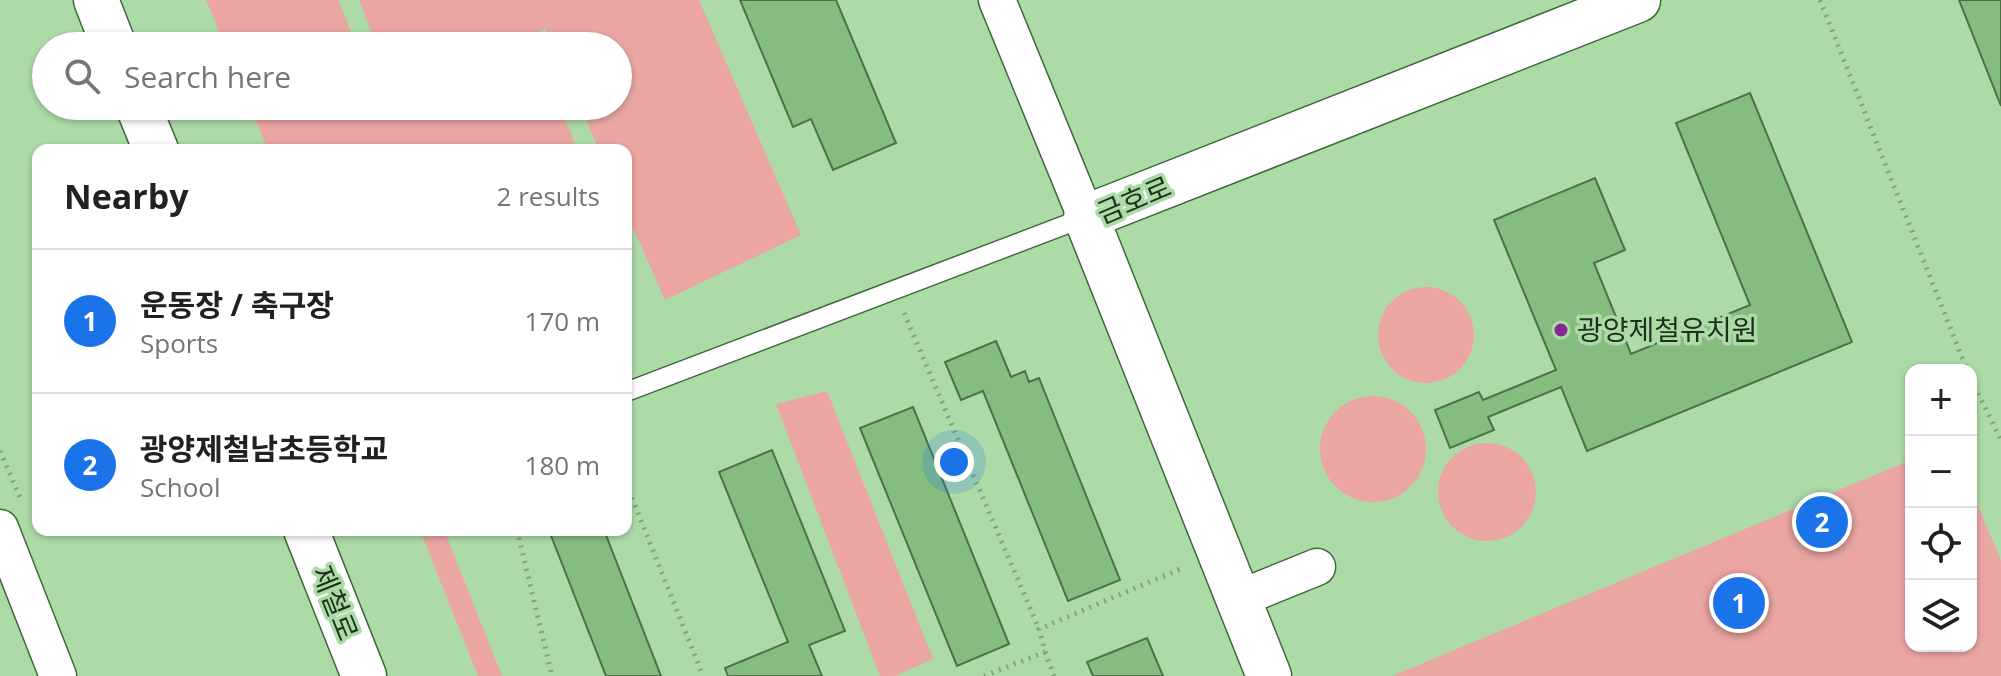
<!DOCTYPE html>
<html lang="en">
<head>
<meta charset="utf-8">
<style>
	:root { --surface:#fff; --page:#f6f6f6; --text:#202124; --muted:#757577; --line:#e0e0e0; --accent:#1a73e8 }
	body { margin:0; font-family:"Open Sans","Noto Sans KR",sans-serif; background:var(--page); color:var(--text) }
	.controls { position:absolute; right:24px; bottom:24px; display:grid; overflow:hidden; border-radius:16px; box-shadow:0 2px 6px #0004 }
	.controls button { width:72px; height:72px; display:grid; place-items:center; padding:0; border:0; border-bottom:2px solid var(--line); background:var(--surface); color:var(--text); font:40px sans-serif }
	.you { position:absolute; left:954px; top:462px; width:28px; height:28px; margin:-20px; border:6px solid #fff; border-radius:50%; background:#1a73e8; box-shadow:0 0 0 12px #1a73e833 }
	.badge { display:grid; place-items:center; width:52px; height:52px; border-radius:50%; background:var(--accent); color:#fff; font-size:26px; font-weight:700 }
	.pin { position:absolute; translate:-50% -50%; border:4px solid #fff; box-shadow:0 2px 8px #0006 }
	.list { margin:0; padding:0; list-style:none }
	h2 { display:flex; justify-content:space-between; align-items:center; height:104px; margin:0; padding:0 32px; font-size:34px }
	h2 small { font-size:26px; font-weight:400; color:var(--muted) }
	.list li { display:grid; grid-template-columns:52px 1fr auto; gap:24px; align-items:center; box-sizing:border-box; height:144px; padding:0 32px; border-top:2px solid var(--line) }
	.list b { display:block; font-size:30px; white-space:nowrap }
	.list p { margin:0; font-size:26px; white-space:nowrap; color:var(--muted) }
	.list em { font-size:26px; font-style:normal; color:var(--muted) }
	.icon { flex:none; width:44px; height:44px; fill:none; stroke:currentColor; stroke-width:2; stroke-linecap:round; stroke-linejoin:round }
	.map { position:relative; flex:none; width:2001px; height:676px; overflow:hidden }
	.search { position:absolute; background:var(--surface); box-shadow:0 2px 6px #0004; left:32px; top:32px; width:600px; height:88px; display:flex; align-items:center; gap:20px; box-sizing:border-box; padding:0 28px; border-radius:44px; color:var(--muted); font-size:30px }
	.panel { position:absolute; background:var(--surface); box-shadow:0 2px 6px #0004; left:32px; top:144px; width:600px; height:392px; border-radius:16px }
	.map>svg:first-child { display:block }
	.green { fill:#eba6a3 }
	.building { fill:#85bd7f; stroke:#4a7446; stroke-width:2 }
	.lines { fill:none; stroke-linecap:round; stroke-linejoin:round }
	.service-casing { stroke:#3f683b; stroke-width:21 }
	.minor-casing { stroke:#3f683b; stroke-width:39 }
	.tertiary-casing { stroke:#3f683b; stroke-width:47 }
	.secondary-casing { stroke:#3f683b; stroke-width:47 }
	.path { stroke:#80a57c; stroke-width:5; stroke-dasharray:2 6; stroke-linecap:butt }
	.service { stroke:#fff; stroke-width:18 }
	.minor { stroke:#fff; stroke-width:36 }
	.tertiary { stroke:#fff; stroke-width:44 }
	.secondary { stroke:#fff; stroke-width:44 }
	.poi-dot { fill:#862994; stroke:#addba8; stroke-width:3 }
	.labels { text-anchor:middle; stroke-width:7; stroke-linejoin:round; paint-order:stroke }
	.street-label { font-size:28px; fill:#1f311d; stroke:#addba8 }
	.poi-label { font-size:28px; fill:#1f311d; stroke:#addba8; text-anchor:start }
</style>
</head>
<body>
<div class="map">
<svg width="2001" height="676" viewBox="0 0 2001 676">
	<rect width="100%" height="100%" fill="#addba8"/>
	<g class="green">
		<path d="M206,0H338L357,46H225Z"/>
		<path d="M359,0H699L801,235L665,300L626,212V150H599L580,106H618V46H553L545,29L502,46H377Z"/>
		<path d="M250,106H559L578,150H268Z"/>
		<circle cx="1426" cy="335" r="48"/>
		<path d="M827,391L933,659L895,676H880L776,404Z"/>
		<circle cx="1373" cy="449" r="53"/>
		<circle cx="1487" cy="492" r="49"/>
		<path d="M1911,460V646H1971V489L2001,561V676H1392Z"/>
		<path d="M420,530H455L446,535L502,676H478Z"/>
	</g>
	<g class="building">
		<path d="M740,0H836L896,143L833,170L811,119L793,127Z"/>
		<path d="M1959,0H2001V106Z"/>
		<path d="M1750,93L1852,342L1587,451L1561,387L1488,417L1494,430L1450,448L1435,410L1479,392L1483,400L1556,370L1494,220L1595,178L1625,250L1594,263L1631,354L1750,305L1676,123Z"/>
		<path d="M996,341L1011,377L1025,371L1029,382L1039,378L1120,580L1068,601L983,391L961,400L945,362Z"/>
		<path d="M913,407L1009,644L957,666L860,428Z"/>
		<path d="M772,450L845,631L809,645L822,676H728L725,668L788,642L719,472Z"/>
		<path d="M557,530H604L661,676H606L550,533Z"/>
		<path d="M1147,638L1163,676H1093L1087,662Z"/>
	</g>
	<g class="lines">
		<defs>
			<path id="service" d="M626,392L1086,217"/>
			<g id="minor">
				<path d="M997,0L1086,217"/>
				<path d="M0,528L58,676"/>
				<path d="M1238,599L1317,567"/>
			</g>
			<path id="tertiary" d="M1269,676L1086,217L1638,0"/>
			<g id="secondary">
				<path d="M96,0L114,46"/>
				<path d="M138,106L156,150"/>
				<path d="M306,530L364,676"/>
			</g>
		</defs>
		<use href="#service" class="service-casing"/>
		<use href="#minor" class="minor-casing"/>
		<use href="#tertiary" class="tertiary-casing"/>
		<use href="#secondary" class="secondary-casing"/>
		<g class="path">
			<path d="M1820,0L1967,370"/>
			<path d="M904,313L1039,629"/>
			<path d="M1971,379L2001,440"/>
			<path d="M0,451L22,502"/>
			<path d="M626,483L703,676"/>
			<path d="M517,530L552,676"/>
			<path d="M1045,652L1054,676"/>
			<path d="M984,676L1045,652L1039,629L1185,567"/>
		</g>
		<use href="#service" class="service"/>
		<use href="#minor" class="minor"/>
		<use href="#tertiary" class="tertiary"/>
		<use href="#secondary" class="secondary"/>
	</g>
	<circle class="poi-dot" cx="1561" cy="330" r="8"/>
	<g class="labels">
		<g class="street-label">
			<text transform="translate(1134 200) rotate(-23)" y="10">금호로</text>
			<text transform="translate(335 603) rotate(68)" y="10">제철로</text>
		</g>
		<g class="poi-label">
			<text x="1577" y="340">광양제철유치원</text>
		</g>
	</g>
</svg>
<div class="controls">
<button>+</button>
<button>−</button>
<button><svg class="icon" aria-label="locate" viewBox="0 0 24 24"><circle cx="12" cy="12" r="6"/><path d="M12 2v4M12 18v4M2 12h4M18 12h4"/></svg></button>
<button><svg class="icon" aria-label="layers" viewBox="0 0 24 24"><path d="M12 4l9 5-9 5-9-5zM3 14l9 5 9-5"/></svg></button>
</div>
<div class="you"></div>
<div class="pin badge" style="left:1739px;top:603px">1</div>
<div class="pin badge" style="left:1822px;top:522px">2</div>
<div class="search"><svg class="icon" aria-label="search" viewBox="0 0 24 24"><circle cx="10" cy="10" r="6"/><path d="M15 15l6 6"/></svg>Search here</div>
<section class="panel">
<h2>Nearby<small>2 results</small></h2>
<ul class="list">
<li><span class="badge">1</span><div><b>운동장 / 축구장</b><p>Sports</p></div><em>170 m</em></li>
<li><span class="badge">2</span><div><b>광양제철남초등학교</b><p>School</p></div><em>180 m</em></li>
</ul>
</section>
</div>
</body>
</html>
